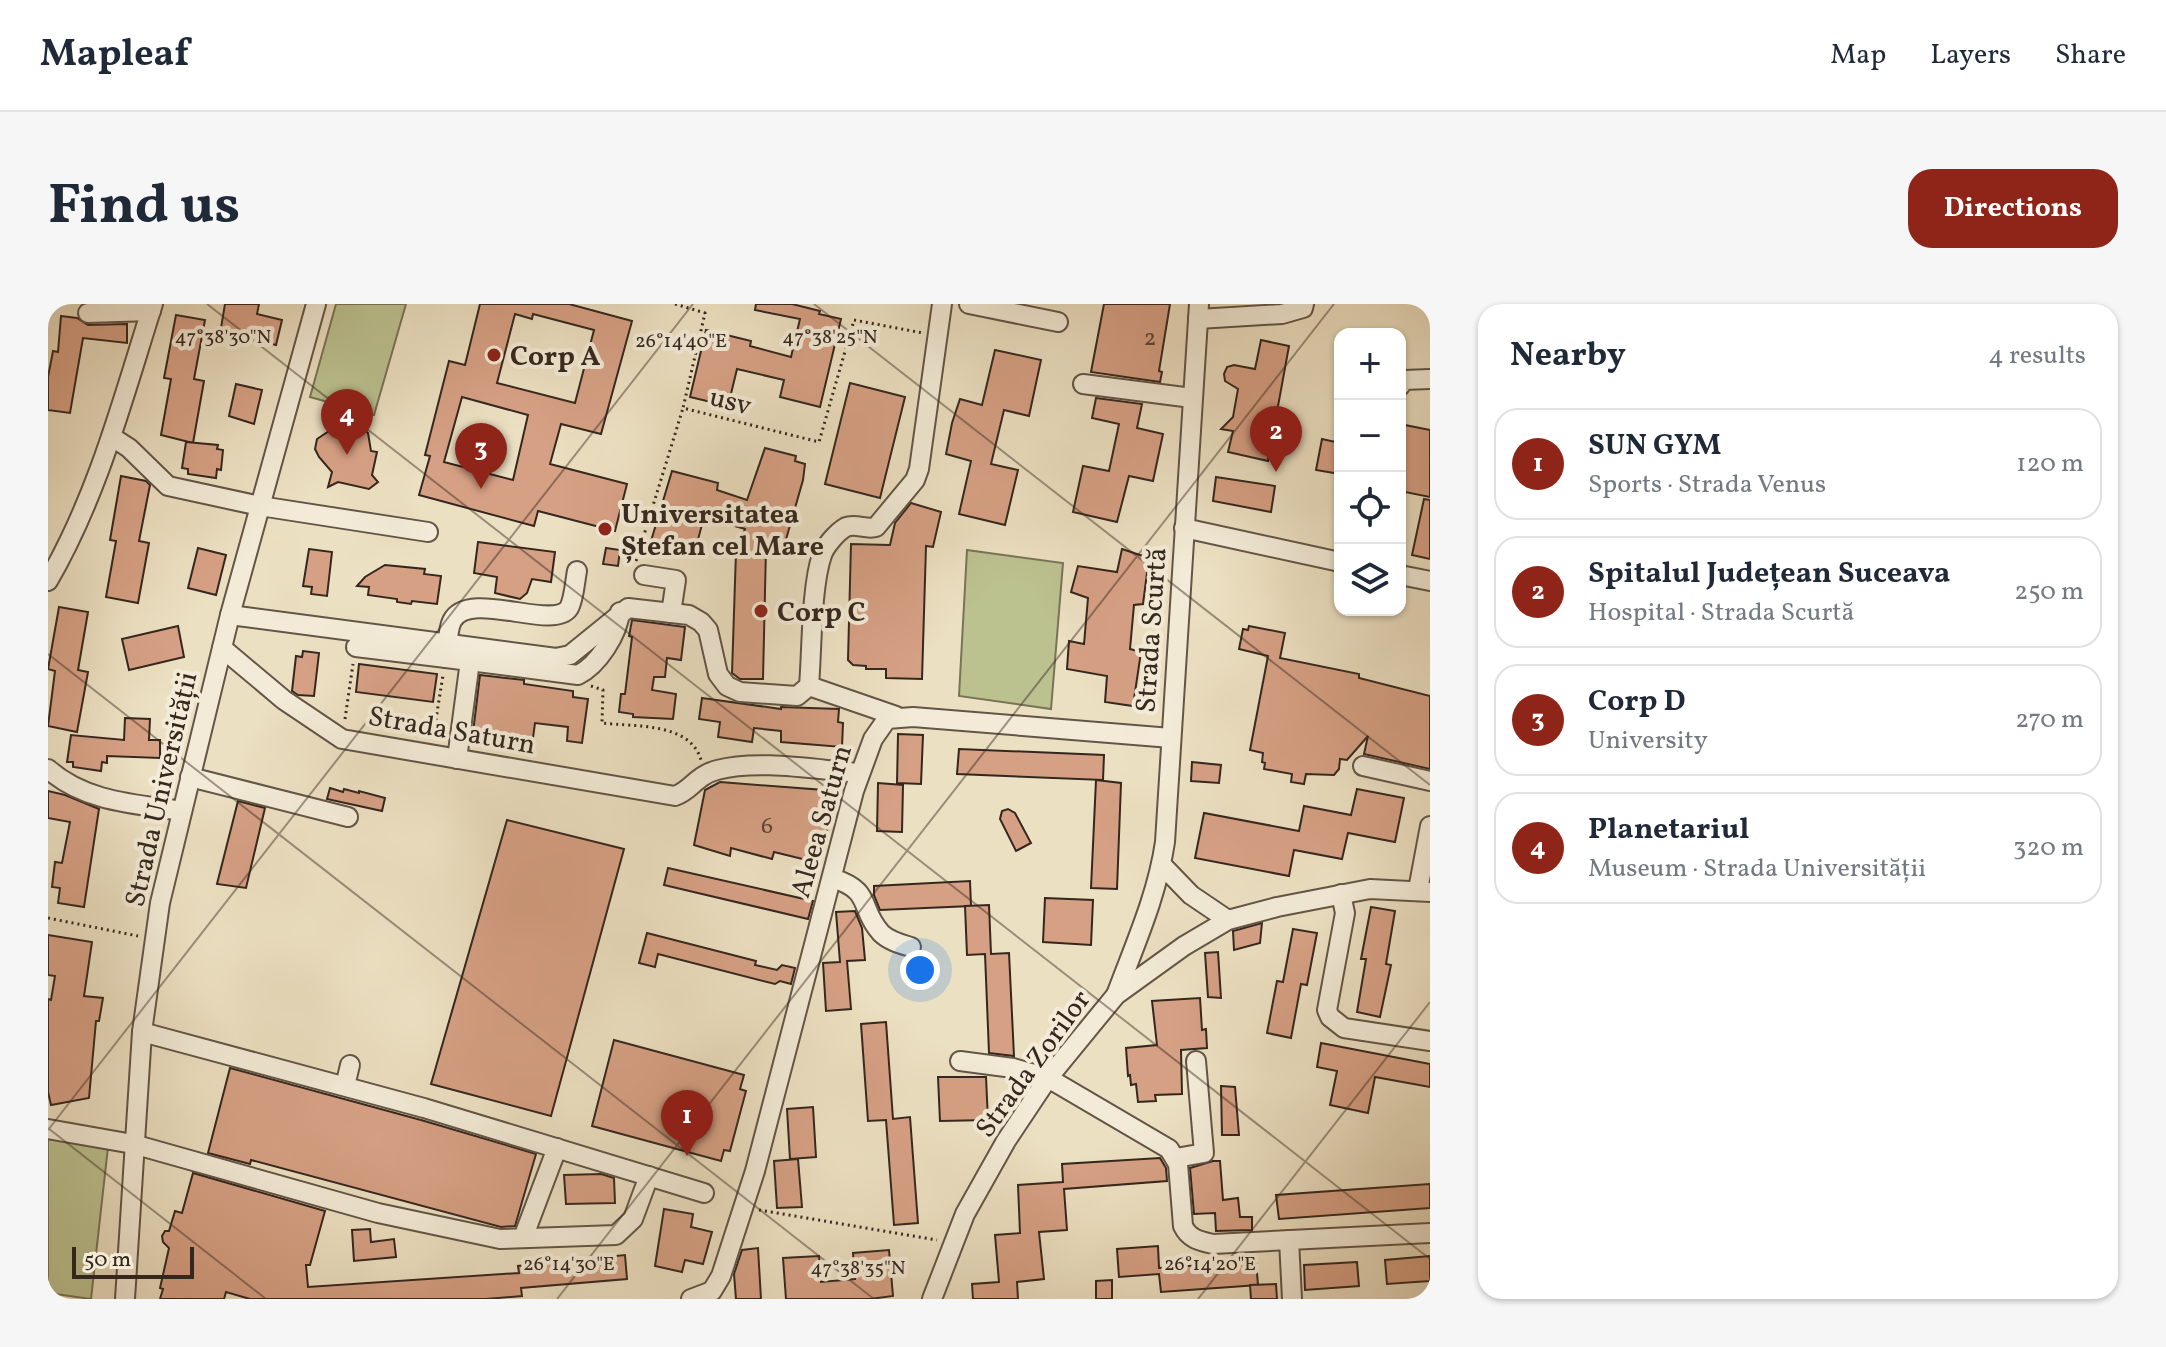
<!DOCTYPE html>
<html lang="en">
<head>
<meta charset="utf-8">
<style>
	:root { --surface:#fff; --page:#f6f6f7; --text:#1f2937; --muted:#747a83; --line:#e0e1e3; --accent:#8f2418 }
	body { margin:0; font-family:Vollkorn,serif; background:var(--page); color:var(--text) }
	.controls { position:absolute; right:24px; top:24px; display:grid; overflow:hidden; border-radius:16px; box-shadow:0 2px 6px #0004 }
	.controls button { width:72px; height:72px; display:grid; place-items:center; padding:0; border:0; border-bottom:2px solid var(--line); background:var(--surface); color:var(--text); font:40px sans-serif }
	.scale { position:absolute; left:24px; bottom:20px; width:122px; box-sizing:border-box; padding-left:8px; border:4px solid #35271e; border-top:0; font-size:22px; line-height:28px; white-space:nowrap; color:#35271e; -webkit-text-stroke:6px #f3ebd7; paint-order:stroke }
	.you { position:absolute; left:872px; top:666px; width:28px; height:28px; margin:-20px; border:6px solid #fff; border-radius:50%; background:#1a73e8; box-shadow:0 0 0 12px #1a73e833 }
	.badge { display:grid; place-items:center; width:52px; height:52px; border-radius:50%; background:var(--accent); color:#fff; font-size:26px; font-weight:700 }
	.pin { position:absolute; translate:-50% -66px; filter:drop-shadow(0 2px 4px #0008) }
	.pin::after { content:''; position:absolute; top:42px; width:28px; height:24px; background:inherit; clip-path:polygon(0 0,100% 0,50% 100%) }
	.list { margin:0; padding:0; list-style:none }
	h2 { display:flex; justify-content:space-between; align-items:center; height:104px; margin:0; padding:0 32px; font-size:34px }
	h2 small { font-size:26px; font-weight:400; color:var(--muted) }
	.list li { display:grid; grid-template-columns:52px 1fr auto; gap:24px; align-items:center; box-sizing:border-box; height:112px; margin:0 16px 16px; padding:0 16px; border:2px solid var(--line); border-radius:24px }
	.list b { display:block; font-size:30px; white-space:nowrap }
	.list p { margin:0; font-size:26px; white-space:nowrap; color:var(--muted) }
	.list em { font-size:26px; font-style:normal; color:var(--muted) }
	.icon { flex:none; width:44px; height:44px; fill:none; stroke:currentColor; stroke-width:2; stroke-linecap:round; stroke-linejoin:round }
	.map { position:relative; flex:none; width:1382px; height:995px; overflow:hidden; border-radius:24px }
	header { display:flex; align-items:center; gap:48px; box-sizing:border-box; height:112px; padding:0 40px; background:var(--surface); border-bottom:2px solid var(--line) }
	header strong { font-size:38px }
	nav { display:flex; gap:44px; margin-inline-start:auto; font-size:28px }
	.intro { display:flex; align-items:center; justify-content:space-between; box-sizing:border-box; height:192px; padding:0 48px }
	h1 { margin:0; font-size:56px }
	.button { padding:20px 36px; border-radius:24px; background:var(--accent); color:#fff; font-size:28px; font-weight:700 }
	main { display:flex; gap:48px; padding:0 48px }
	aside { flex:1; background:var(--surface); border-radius:24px; box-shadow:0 2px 6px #0004 }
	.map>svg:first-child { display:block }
	.green { fill:#bcc190; stroke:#787457; stroke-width:2 }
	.building { fill:#d6a084; stroke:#35271e; stroke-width:2; fill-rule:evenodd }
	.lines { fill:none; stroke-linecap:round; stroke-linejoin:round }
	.minor-casing { stroke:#635547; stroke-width:22 }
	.path { stroke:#35271e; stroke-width:3; stroke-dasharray:2 4; stroke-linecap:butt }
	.minor { stroke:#f3ebd7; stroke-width:18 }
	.ticks { fill:none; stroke:#35271e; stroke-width:2; stroke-opacity:0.45 }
	.poi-dot { fill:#8f2418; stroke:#f3ebd7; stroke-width:3 }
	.labels { text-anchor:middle; stroke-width:8; stroke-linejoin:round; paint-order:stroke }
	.number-label { font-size:24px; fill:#5d4538 }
	.poi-label { font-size:28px; font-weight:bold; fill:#35271e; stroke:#f3ebd7; text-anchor:start }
	.street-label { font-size:28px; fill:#35271e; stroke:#f3ebd7 }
	.ticks-label { font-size:20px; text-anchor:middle; fill:#35271e; stroke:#f3ebd7; stroke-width:8; stroke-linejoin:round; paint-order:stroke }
</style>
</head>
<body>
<header>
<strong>Mapleaf</strong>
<nav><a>Map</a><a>Layers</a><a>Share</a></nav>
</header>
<div class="intro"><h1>Find us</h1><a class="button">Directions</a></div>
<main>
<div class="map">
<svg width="1382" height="995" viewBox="0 0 1382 995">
	<rect width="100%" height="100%" fill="#ece0c2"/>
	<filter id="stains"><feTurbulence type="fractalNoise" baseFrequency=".0025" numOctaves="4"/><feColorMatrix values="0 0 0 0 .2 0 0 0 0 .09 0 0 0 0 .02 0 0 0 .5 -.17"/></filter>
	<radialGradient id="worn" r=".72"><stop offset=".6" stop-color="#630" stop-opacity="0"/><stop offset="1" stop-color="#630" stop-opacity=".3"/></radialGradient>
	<g class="green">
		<path d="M288,0H358L326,111L262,93Z"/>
		<path d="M919,246L1015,259L1003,405L911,392Z"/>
		<path d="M0,835L60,843L43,995L0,989Z"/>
	</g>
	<g class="building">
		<path d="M177,0H211L209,10L234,16L228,41L208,36L209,31L173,24Z"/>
		<path d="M432,0H521L584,17L553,130L513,120L502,160L579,180L567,227L490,207L486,222L371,191L382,152L377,151L401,57L417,61ZM467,10L484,15L485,10L546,26L527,99L449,79ZM414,93L480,111L465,176L396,158Z"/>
		<path d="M708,0H744L772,7L771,10L793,15L772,103L732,93L736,76L689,65L680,102L642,93L658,26L703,37L702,42L743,53L752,15L707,6Z"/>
		<path d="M1056,0H1122L1111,67L1114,68L1112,78L1043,68Z"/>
		<path d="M128,11L157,16L146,75L156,77L145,139L113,131L123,75L116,74Z"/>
		<path d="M13,12L29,14L40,21L79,20V39L35,34L22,109L0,106V73L5,47L10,48Z"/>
		<path d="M1213,36L1241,42L1220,157L1180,148L1185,127L1173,125L1185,113L1190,85L1177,77L1176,70L1179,63L1186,61L1207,65Z"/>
		<path d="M947,46L993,56L981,112L956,106L943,160L970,166L957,221L911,210L923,157L898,150L904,119L912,95L934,101Z"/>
		<path d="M802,79L857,93L832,194L777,180Z"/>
		<path d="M188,80L214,86L206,120L181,112Z"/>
		<path d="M1048,94L1094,100L1089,124L1115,130L1105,177L1081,172L1069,218L1025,208L1035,162L1061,167L1071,120L1044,114Z"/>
		<path d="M292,116L307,118L320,129L323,147L329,148L324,171L330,178L321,185L290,178L280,183L284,168L271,153L267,145L269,135L284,125L282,122Z"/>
		<path d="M1352,120L1382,126V193L1352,187Z"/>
		<path d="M1274,135L1292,139V170L1268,166Z"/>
		<path d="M138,138L170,141L169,145L175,146L173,166L169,165L168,174L140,170V165L134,164Z"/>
		<path d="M717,144L748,152L747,157L757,160L755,176L735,246L718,244L715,375H692L684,369L688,248L697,225L656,213L648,243L639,240L637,246L603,237L624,167L670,179L669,186L699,196Z"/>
		<path d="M73,172L98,177L102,181L91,237L101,239L90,299L58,293L68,237L62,236Z"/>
		<path d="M1168,173L1227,182L1223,208L1165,197Z"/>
		<path d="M1376,195L1382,196V255L1364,251Z"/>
		<path d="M863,199L893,208L885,243L878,242L874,375L838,374V365H818V362L805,361L800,356L803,240L842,241L847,219Z"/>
		<path d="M430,238L507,248L503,278L484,275L479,289L472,295L447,289L449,273L426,269Z"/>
		<path d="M150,244L178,251L168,291L140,284Z"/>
		<path d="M558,244L572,246L570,262L555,260Z"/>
		<path d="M261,245L284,248L279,292L263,290L264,283L255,282Z"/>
		<path d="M1074,245L1101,254L1095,300L1086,301L1082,345L1093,348L1085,402L1057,398L1059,372L1019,365L1021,337L1036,340L1040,294L1023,288L1030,262L1069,268Z"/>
		<path d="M337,261L377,265L376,270L393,272L389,300L364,297L363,300L349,298V295L320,291L321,283L309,282L317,273Z"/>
		<path d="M11,303L40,308L30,366L40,368L29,428L0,422L7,367L0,365Z"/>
		<path d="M584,316L637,323L633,356L619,354L617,373H606L604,386L628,390L625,415L585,413V410L571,408L573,390H577L584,333L581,332Z"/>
		<path d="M130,322L136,353L81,366L74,335Z"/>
		<path d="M1201,322L1237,329L1232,354L1311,370V374L1382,392V465L1316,450L1320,432L1299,456L1292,455L1291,465L1286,471L1258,470L1256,480L1243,478L1244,470L1216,465L1217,459L1214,458L1215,449L1202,446L1220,352L1191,345L1195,325L1200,326Z"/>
		<path d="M255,347L271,349L266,392L250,391L244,387L248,352L254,353Z"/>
		<path d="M311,360L389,370L385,398L308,388Z"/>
		<path d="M432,371L476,376V380L525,387V393L540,395L534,439L519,437L520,423L487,419L485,434L469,432L467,443L424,437Z"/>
		<path d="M654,394L733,405V403L791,405L790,418L795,419L794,443L733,438V427L706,424L704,438L670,433L672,418L651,415Z"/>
		<path d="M77,414L102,415L101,436H112V454L59,452V459L54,458L53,467L25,463V458H19L23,431L76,436Z"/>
		<path d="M850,430L875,431L873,480L849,479Z"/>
		<path d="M911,445L1056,451L1055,476L909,470Z"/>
		<path d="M1144,458L1173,461L1171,479L1143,477Z"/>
		<path d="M1048,476L1073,479L1069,585L1043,584Z"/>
		<path d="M672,478L789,487L771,559L726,548L724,555L683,544L682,552L646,541L657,486Z"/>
		<path d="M830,479L855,481L854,528L829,527Z"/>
		<path d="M282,484L295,488L296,485L311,489V487L337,494L334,507L279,495Z"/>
		<path d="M1309,485L1356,494L1347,538L1300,529L1294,555L1246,546L1241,572L1147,554L1156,509L1251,527L1256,502L1303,511Z"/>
		<path d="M0,487L17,491L51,505L36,603L10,599L12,584L4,583L7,558L14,559L22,518L0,514Z"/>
		<path d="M190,497L217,504L198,584L169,580Z"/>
		<path d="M960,505L967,509L983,539L968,547L952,515L954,507Z"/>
		<path d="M459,516L576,545L503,812L383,780Z"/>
		<path d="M620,564L765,597L760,615L616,581Z"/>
		<path d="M922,577L923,602L832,606L826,591V582Z"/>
		<path d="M997,594L1045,596L1043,641L995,638Z"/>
		<path d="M941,601L943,650L961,649L966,752L941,749L937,650L919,651L917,602Z"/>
		<path d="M1323,603L1347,607L1338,660L1343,661L1332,713L1309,708L1318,655H1313Z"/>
		<path d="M807,607L814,624L817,656L799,657L803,705L778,707L775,659L792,658L788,608Z"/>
		<path d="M1214,619L1212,639L1186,646L1185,627Z"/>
		<path d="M1245,625L1269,629L1259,681L1253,680L1243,734L1219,729L1229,677L1235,678Z"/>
		<path d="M599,629L708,657L707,661L729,666L734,661L747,664L743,680L732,677L727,680L610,650L607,663L591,659Z"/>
		<path d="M0,631L44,638L36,692L55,694L51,717H48L41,794L3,801L0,788V695L3,696L7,672L0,671Z"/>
		<path d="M1170,648L1173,694L1160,693L1157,649Z"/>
		<path d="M1152,694L1154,726L1158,725L1159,744L1133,746L1134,790L1107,791L1108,797L1090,798L1088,780L1083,781L1082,771L1080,772L1078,744L1109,741L1104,697Z"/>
		<path d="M838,718L845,815L862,813L870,919L846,921L838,816L820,817L813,720Z"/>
		<path d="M566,736L696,771L692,785L698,787L682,847L676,846L673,857L544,822Z"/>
		<path d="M1273,739L1382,760V783L1327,773L1320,809L1282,801L1289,767L1269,763Z"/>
		<path d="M182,764L373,816L488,850L467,922L453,923L203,856L202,860L160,849Z"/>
		<path d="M890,773H938L940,816L892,817Z"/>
		<path d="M1173,782L1187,783L1191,831H1174Z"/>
		<path d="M765,803L768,853L742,855L739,805Z"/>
		<path d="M1112,854L1118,864L1119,877L1016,885L1019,926L991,928L996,975L969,978L970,995H925L924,980L951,978L947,931L972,929L970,881L1015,878L1014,860Z"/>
		<path d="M750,855L754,903L729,904L726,857Z"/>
		<path d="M1165,857H1172L1175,896L1190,894L1192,913H1204V926L1168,927L1167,909L1146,910L1142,864Z"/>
		<path d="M145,869L277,907L262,961H258L260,983L471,969L470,962L577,951L579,975L473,984L474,992L438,995H202L178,988L176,995H112L115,985L112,984L121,944L115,938L114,932L117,927H121L127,907L134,909Z"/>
		<path d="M553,870L566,874L567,899L518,900L516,871Z"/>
		<path d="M1382,880V904L1231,915L1228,891Z"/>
		<path d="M616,905L645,910L643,923L664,928L655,960L637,956L634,968L607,962Z"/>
		<path d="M322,925L323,938L346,935L348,953L306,957L304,926Z"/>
		<path d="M1110,942L1111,964L1208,957L1210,981L1113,988L1111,970L1071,973L1069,945Z"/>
		<path d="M710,944L713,995H688L686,970L694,946Z"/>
		<path d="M841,946L845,992L822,995H738L735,954L771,952L773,978L807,975L805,949Z"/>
		<path d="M1382,952V977L1339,980L1337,956Z"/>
		<path d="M1309,958L1311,982L1257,986L1256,961Z"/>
		<path d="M1064,976V995H1048V977Z"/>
		<path d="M1228,980L1229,995H1203L1202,981Z"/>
	</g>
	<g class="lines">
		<defs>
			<g id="minor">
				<path d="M921,0L1010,18"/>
				<path d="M40,9L103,7"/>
				<path d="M1150,15L1234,10L1255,4L1256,0"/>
				<path d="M1035,80L1144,94"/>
				<path d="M1352,82L1356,76L1382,75"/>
				<path d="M64,133L81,144L120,182L212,202L380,228"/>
				<path d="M1136,224L1292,258"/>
				<path d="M529,267C527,277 526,295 521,304C505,328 421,284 404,317C399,327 400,343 398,354L530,371C550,361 570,330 572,308"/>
				<path d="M596,271L628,276L623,309"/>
				<path d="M1352,271L1382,277"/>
				<path d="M0,277C50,191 75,94 105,0"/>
				<path d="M182,311L508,354L522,351L580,304L641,311L653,318L660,326L670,370L679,382L692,388L749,392L761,382C764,347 763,283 774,251C777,242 789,228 798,223C808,219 818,226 828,223L867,176L871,165L894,0"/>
				<path d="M308,343L398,354"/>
				<path d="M174,344L236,396L294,435L627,492C644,486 647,472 669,466C711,455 769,466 812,469"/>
				<path d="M761,382L848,412"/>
				<path d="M409,455L422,357"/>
				<path d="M1315,462L1382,477"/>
				<path d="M0,465C37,498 87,500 134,507"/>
				<path d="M142,473L300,513"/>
				<path d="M1114,561L1143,591L1180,616"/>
				<path d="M784,574C826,587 810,604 833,629C841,637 853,640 863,643"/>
				<path d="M1370,586L1382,522"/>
				<path d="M1293,590L1297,609L1279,706L1282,713L1296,724L1382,737"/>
				<path d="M1068,691C1087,640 1109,592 1117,538L1151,0"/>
				<path d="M94,728L376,804L656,889"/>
				<path d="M912,757L965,764L1000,774L1121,845L1130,860L1135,922C1141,935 1152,937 1165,940L1382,929"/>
				<path d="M297,782L302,761"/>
				<path d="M0,825L85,840L330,909L452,935L568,931L585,915L601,872"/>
				<path d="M1128,854L1156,849L1148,757"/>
				<path d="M475,934L509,844"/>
				<path d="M1241,936L1244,995"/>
				<path d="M77,995L94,728L112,599L182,311L268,0"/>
				<path d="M643,995L664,987L673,972L707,867L806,487L825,435L839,415L865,413L1123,434"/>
				<path d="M884,995L917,910L958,837L1000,774L1068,691L1136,642L1180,616L1229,603L1322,585L1382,588"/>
			</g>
		</defs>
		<use href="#minor" class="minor-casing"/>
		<g class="path">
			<path d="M627,0L657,9L635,104L771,138L806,16L875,29"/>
			<path d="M588,257L635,104"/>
			<path d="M543,382L555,386L554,419C587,423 642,418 653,456"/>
			<path d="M297,415L305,360"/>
			<path d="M385,434L395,371"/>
			<path d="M0,614L90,632"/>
			<path d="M711,906L889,936"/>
		</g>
		<use href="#minor" class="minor"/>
	</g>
	<path class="ticks" d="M159,0L1382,955M766,0L1382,481M1373,0L1382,7M0,5L4,0M0,350L826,995M0,824L218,995M0,826L645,0M509,995L1286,0M1150,995L1382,698"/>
	<g class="poi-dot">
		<circle cx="446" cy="51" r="8"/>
		<circle cx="557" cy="225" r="8"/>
		<circle cx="713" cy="307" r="8"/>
	</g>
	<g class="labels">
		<g class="number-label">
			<text x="1102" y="41">2</text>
			<text x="719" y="529">6</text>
		</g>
		<g class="poi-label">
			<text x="462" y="61">Corp A</text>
			<text x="573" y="219">Universitatea<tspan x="573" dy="32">Ștefan cel Mare</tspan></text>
			<text x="729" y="317">Corp C</text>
		</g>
		<g class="street-label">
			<text transform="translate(683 96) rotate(14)" y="10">usv</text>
			<text transform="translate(1102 326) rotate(-86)" y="10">Strada Scurtă</text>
			<text transform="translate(404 425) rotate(10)" y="10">Strada Saturn</text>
			<text transform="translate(112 485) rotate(-77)" y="10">Strada Universității</text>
			<text transform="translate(772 517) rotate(-74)" y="10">Aleea Saturn</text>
			<text transform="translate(984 759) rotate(-54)" y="10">Strada Zorilor</text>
		</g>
	</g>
	<g class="ticks-label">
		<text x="175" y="39">47°38'30"N</text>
		<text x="782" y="39">47°38'25"N</text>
		<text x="633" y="43">26°14'40"E</text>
		<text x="521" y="966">26°14'30"E</text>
		<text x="1162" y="966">26°14'20"E</text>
		<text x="810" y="970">47°38'35"N</text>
	</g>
	<rect width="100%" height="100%" filter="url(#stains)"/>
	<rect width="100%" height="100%" fill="url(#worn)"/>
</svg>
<div class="controls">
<button>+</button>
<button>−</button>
<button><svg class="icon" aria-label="locate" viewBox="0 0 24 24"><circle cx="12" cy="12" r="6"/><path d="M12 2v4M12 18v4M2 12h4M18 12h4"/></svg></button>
<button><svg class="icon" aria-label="layers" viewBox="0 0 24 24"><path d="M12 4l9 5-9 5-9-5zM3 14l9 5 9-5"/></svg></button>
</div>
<div class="scale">50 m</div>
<div class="you"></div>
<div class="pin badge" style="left:639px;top:852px">1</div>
<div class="pin badge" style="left:1228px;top:168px">2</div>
<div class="pin badge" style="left:433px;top:185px">3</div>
<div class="pin badge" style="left:299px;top:151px">4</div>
</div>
<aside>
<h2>Nearby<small>4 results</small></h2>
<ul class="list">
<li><span class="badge">1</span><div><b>SUN GYM</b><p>Sports · Strada Venus</p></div><em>120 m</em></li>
<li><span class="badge">2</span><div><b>Spitalul Județean Suceava</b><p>Hospital · Strada Scurtă</p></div><em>250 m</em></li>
<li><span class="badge">3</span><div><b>Corp D</b><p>University</p></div><em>270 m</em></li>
<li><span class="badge">4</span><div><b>Planetariul</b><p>Museum · Strada Universității</p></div><em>320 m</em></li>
</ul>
</aside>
</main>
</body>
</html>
